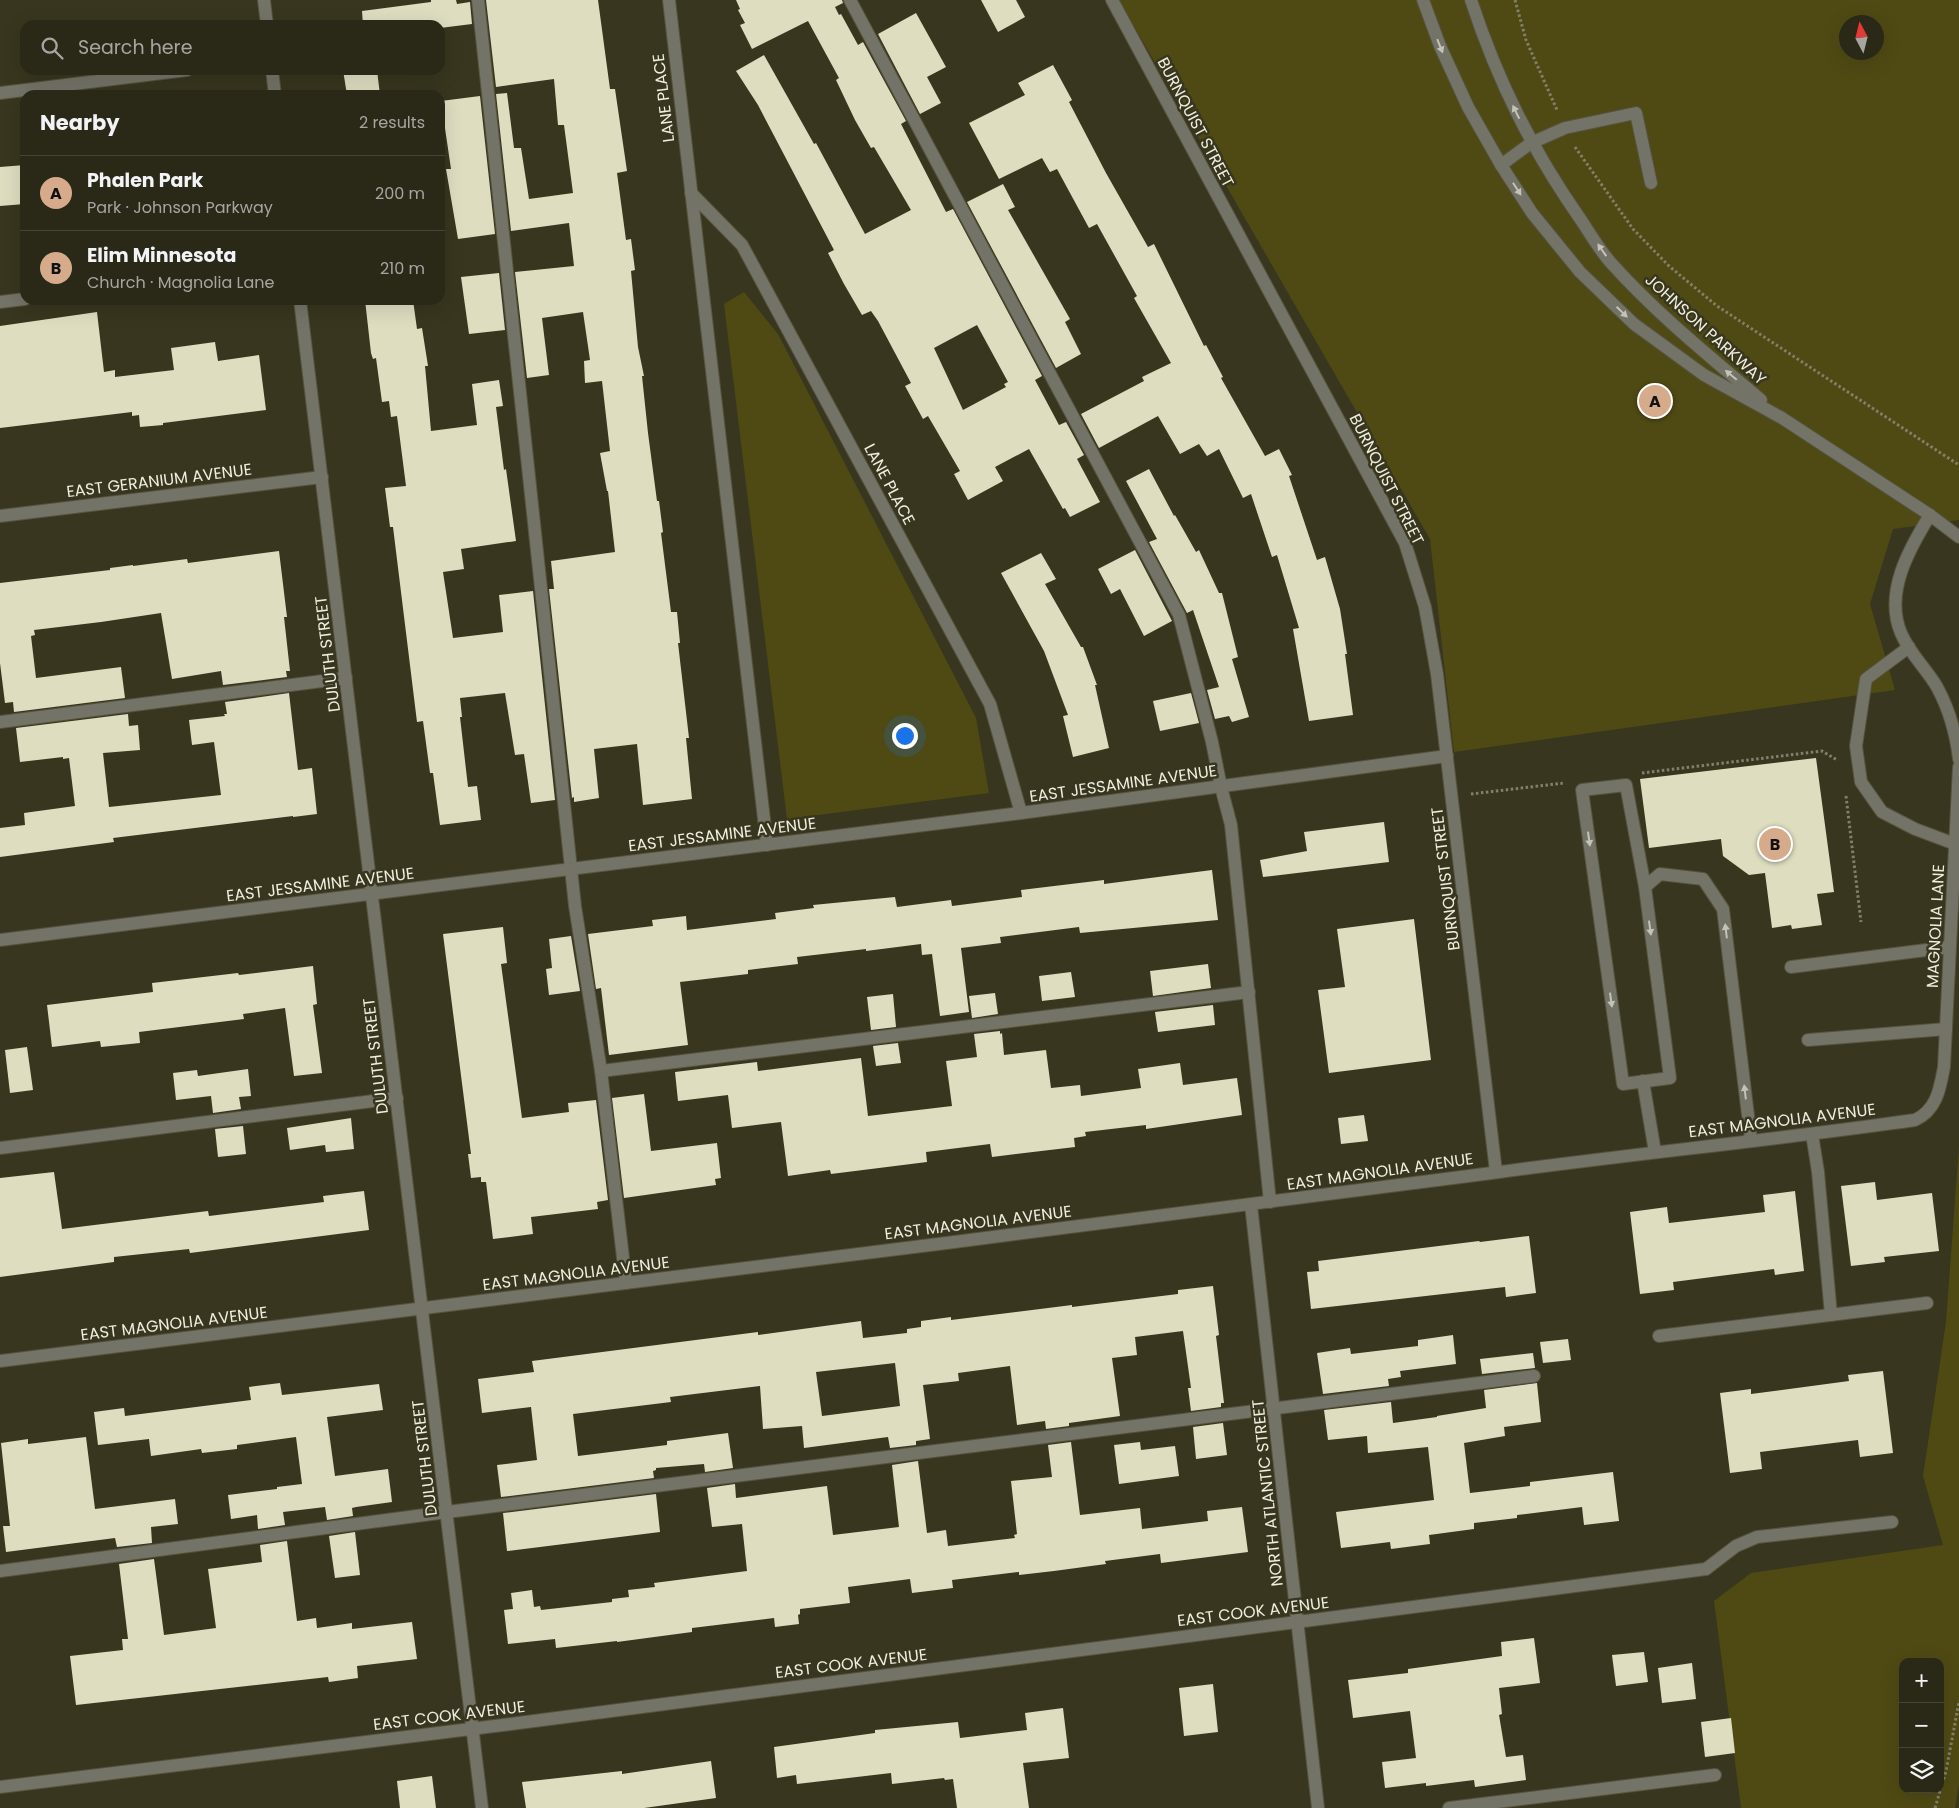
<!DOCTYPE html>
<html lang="en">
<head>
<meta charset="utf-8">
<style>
	:root { --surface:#2a2816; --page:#32301f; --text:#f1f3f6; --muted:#a5a6a1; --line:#464435; --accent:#d6ab8b }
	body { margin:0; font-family:Poppins,sans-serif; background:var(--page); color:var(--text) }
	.controls { position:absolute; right:15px; bottom:15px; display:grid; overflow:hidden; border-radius:10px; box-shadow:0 5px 20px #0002 }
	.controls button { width:45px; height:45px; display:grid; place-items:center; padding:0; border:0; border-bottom:1px solid var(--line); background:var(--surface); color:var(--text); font:25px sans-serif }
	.compass { position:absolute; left:1839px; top:15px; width:45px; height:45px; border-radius:50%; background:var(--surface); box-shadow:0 5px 20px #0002; rotate:353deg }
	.you { position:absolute; left:904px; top:735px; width:18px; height:18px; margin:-12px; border:4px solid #fff; border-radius:50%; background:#1a73e8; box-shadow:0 0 0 8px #1a73e833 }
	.badge { display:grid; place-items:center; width:32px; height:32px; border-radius:50%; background:var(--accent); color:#111; font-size:16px; font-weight:700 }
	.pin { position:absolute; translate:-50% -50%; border:2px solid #fff; box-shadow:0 1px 5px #0006 }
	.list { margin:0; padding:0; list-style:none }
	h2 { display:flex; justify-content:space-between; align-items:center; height:65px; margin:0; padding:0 20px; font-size:21px }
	h2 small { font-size:16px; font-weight:400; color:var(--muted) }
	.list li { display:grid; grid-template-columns:32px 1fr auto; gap:15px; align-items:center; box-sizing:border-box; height:75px; padding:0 20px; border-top:1px solid var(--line) }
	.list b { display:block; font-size:19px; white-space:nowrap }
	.list p { margin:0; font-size:16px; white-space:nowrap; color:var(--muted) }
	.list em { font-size:16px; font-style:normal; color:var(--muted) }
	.icon { flex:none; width:28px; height:28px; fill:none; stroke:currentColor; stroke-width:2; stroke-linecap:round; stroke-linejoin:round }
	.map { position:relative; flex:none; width:1959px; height:1808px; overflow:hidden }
	.search { position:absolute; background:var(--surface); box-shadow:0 5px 20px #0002; left:20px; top:20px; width:425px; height:55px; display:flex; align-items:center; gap:12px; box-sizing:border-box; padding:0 18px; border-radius:15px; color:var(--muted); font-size:19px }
	.panel { position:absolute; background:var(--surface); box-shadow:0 5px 20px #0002; left:20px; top:90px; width:425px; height:215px; border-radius:15px }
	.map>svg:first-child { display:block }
	.green { fill:#4f4a14; fill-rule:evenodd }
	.building { fill:#dfddc0; fill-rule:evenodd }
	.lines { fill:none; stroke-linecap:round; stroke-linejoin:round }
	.service-casing { stroke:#55533d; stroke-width:14 }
	.minor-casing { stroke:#55533d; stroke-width:14 }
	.tertiary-casing { stroke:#55533d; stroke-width:14 }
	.path { stroke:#82806c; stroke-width:3; stroke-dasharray:2.5 2.5; stroke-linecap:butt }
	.service { stroke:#737367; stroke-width:12 }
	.minor { stroke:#737367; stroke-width:12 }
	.tertiary { stroke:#737367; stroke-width:12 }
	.oneway { fill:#c4c3b5 }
	.labels { text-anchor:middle; stroke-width:5; stroke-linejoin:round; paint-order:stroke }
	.street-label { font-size:16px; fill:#efeedf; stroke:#38361e }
</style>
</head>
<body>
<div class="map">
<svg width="1959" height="1808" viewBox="0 0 1959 1808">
	<rect width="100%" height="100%" fill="#38361e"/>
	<g class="green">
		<path d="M1119,0H1959V520L1893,529L1870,604L1895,690L1454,752L1430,539ZM1846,22H1876V52H1846Z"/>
		<path d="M744,292L778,334L976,718L989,793L787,819L724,304Z"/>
		<path d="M1959,1147V1784L1955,1808H1741L1714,1601L1751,1573L1943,1545L1923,1476L1946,1322ZM1903,1662H1940V1789H1903Z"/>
	</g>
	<g class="building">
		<path d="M431,0H456L457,4L470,2L472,24L440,28V25H363L362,11L431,2Z"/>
		<path d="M486,0H598L610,89H615L627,171L617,173L626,240L631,239L635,270L631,271L638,347L644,376H642L648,433L657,501H659L663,532L661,533L671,612H677L680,643H678L689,738H686L692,799L643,805L637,744L594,749L599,798L574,802V797L572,798L549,589H554L551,561L615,552L608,491H607L600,453L610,451L602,381L585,383L584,361L590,360L583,312L542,318L549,375L527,378L515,272L574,266L569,223L511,231L496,94L507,93L514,148H521L529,199L573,193L564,125H558L554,79L496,87Z"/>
		<path d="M736,0H842L843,3L835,7L839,15L841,14L858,45L863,42L906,121L901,124L946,212L953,209L1042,376L1035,380L1059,425L1066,422L1084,455L1077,459L1100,502L1070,517L1065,508L1063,509L1029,449L995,467L1003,481L968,500L954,474L960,471L928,416L923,419L905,386L911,383L878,321L871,311L862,315L844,284L828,253L834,250L758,105L736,71L764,55L814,144L816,143L865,234L911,210L874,147L871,148L855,120L836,80L839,78L808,21L752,49L740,25L745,23L738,10L740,9ZM977,325L1008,382L1004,384L1006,387L963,410L934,348Z"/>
		<path d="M981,0H1016L1025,17L998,32Z"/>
		<path d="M916,13L946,67L927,77L941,103L920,114L878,34Z"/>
		<path d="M1053,65L1072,100L1069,102L1106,173L1148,247L1154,244L1204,346L1206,345L1223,377L1221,378L1265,456L1279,449L1292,475L1289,476L1317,560L1325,557L1340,609L1347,654H1345L1353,715L1309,721L1293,629L1299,628L1277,555L1272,557L1251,494L1243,498L1219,449L1207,456L1199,444L1180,454L1158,416L1099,448L1081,414L1144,381L1142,377L1171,363L1134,298L1137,296L1097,224L1089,228L1057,169L1050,172L1042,158L999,179L969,123L1025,95L1018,83Z"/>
		<path d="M343,70H377L380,95H347Z"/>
		<path d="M480,96L495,234L458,239L446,169H451L441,101Z"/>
		<path d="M25,165V204L0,206V167Z"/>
		<path d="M1003,184L1015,207L1008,210L1070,319L1065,322L1081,354L1056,368L967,202Z"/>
		<path d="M499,273L505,330L469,334L461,277Z"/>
		<path d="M365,300H413L417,329L422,328L428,366H425L431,431L477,425L472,384L499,380L503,406L496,407L504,470L506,469L516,541L461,549L464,569L443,572L453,638L503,632L499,595L533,591L555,800L531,803L524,754L515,755L505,693L460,698L462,717H460L468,787L477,786L481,820L440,825L433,773H430L423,721L417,722L393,527H390L385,488L406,486L397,416L391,417L389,401L382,402L376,358L373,359L371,353Z"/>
		<path d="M97,312L104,372L115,370V377L174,370L171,348L215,342L218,361L259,355L266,410L163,423V425L140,427L139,415L132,416V412L0,428V326Z"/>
		<path d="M1149,469L1174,516L1175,515L1196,552L1199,550L1219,593H1222L1238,657L1232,659L1249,717L1232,722L1229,716L1215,719L1207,690L1219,687L1193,610L1187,613L1149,542L1157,539L1126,481Z"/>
		<path d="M1135,550L1172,621L1144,636L1120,589L1111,594L1098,569Z"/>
		<path d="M279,551L287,617H284L290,671H286L287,677L223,685L221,671L172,679L161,613L101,622L34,630L35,635L31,636L36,678L121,667L125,698L14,712L13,702L5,703L0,663V583L110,570V568L133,565V566L187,559L188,563Z"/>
		<path d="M1041,553L1056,579L1045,584L1081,647H1083L1097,685H1095L1109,748L1073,757L1063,716L1068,715L1044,651L1001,573Z"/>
		<path d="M289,693L298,770L312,768L317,814L293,817V816L113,838L114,842L0,857V828L25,825L24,813L75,806L69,758L63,759V757L20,762L16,728L128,714L129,726L138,725L140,750L103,753L109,807L221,795L214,742L192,745L189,720L225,716L224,714H227L225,702Z"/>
		<path d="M1191,693L1199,723L1160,731L1153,701Z"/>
		<path d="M1816,758L1834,892L1817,894L1822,925L1792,929L1791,925L1772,928L1765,873L1749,875L1723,856L1721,839L1649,848L1640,779Z"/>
		<path d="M1384,822L1389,862L1263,877L1260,860L1307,851L1304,832Z"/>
		<path d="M1212,870L1218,920L1080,933L1079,927L1000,937L1001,943L961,948L969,1012L940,1016L932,954L922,955L921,944L866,951V949L797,957L798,964L748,970V974L680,982L688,1045L609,1055L601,988L596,989L588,934L653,926L652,920L686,916L687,930L776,919L775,913L814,908L813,905L895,897L897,907L951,900L952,906L1022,897L1021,890L1104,880V884Z"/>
		<path d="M1414,919L1431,1060L1329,1073L1318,990L1345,987L1337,929Z"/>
		<path d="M503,927L507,963L501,964L522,1118L569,1112L568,1103L596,1100L608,1200L597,1202L598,1209L531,1217L533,1234L493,1239L486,1182H481V1177L471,1178L468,1154H471L443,934Z"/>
		<path d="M571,936L580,991L549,995L546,969L552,968L549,939Z"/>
		<path d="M1208,964L1211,988L1153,996L1150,971Z"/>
		<path d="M313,966L317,1004L313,1005L322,1073L294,1076L285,1008L243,1014L244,1019L139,1032L140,1043L101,1047L100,1041L52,1047L47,1005L153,992L152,983L238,973L239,975Z"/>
		<path d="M1071,972L1075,997L1042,1001L1039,976Z"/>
		<path d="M995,993L998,1014L972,1018L969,996Z"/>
		<path d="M893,994L896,1027L871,1030L867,997Z"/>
		<path d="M1213,1005L1215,1025L1158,1032L1155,1012Z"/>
		<path d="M1000,1031V1034L1002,1033L1004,1055L1046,1050L1051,1088L1080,1085L1081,1096L1141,1088L1138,1069L1180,1063L1183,1085L1237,1078L1242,1115L1146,1129V1125L1085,1132L1086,1136L1074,1138L1075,1147L992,1157L990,1144L926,1152L927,1162L831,1174L830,1170L788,1176L781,1122L732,1128L728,1095L678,1101L675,1072L757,1062L758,1071L861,1058L868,1116L952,1106L946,1061L977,1057L974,1034Z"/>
		<path d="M898,1043L901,1063L876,1066L873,1046Z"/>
		<path d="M27,1047L33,1090L10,1093L5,1050Z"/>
		<path d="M248,1069L251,1096L239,1097L241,1109L213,1113L211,1096L176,1100L173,1073L197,1070L198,1076Z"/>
		<path d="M644,1094L651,1151L717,1143L721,1178L715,1179L716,1185L624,1198L612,1098Z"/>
		<path d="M1364,1115L1368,1141L1341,1144L1338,1118Z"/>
		<path d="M351,1118L354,1149L326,1152L325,1145L290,1150L287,1128Z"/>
		<path d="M243,1126L246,1154L218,1157L215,1129Z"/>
		<path d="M54,1172L62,1229L208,1211L209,1216L324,1202L323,1196L364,1191L369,1230L190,1253L189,1249L114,1257V1262L0,1277V1178Z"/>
		<path d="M1875,1182L1877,1200L1932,1193L1939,1251L1884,1257L1885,1262L1851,1266L1841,1186Z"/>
		<path d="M1795,1191L1804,1271L1775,1275L1774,1269L1673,1282L1674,1290L1640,1294L1630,1212L1667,1207L1669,1223L1765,1212L1763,1195Z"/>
		<path d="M1529,1236L1536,1293L1506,1297L1505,1287L1311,1309L1307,1272L1319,1271L1318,1261L1479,1241L1480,1242Z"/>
		<path d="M1213,1286L1219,1335L1216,1336L1224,1403H1221V1407L1191,1411L1188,1388H1191L1183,1331L1135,1337L1137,1355L1112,1358L1120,1416L1069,1423V1426L1046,1429L1045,1421L1017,1425L1010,1366L958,1373L959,1381L923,1385L930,1439L916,1441V1445L890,1448L888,1437L804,1448L802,1426L763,1429L760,1386L670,1397L671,1402L573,1414L578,1456L667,1445V1441L728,1433L733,1468L705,1472L704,1464L656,1468V1470L653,1471L654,1478L501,1497L497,1465L537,1460L531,1407L482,1413L478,1379L534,1372L532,1361L758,1332V1335L861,1321L863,1338L907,1333V1329L921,1327V1321L951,1317V1320L1072,1305V1307L1178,1294V1290ZM895,1363L900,1406L822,1416L816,1372Z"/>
		<path d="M1453,1335L1456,1364L1400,1371L1401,1377L1388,1379L1389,1386L1323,1394L1317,1353L1350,1348L1351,1354L1418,1346V1340Z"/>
		<path d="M1568,1339L1571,1360L1543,1363L1540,1342Z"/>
		<path d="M1533,1353L1535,1368L1482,1374L1480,1359Z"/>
		<path d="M1883,1371L1893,1453L1860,1457L1858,1440L1760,1452L1762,1469L1730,1473L1720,1393L1751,1389V1394L1849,1381L1848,1375Z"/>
		<path d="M280,1383L282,1395L379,1384L383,1410L327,1417L335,1476L388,1469L392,1502L356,1507L352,1508L353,1516L327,1520L325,1507L283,1512L285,1525L258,1529L257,1515L231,1519L228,1495L277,1489V1487L302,1484L296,1437L237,1445V1449L202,1453L201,1449L151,1456L149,1439L98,1445L94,1412L124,1408L125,1416L251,1400L249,1387Z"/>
		<path d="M1537,1383L1541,1422L1504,1427L1505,1436L1464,1443L1470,1493L1530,1486V1482L1613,1472L1619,1521L1584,1525L1582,1507L1517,1515V1518L1474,1523V1529L1429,1535L1430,1544L1391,1549L1390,1542L1341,1548L1336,1512L1434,1500L1428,1447L1368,1453L1367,1436L1328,1440L1324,1410L1391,1402L1393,1423L1437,1417V1416L1486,1408L1484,1390Z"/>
		<path d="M1223,1423L1227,1455L1196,1459L1193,1427Z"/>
		<path d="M86,1437L95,1509L175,1499L178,1524L151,1527L152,1543L117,1547L115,1538L6,1552L3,1526H10L1,1443L28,1439V1444Z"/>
		<path d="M1071,1442L1080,1515L1140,1508L1142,1529L1208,1521L1207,1511L1242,1507L1248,1552L1161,1563L1160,1554L1105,1561L1106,1564L1054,1571L1019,1575V1572L952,1580L953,1588L912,1593L910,1579L848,1587L850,1603L800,1609V1614L798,1615L799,1624L775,1627L774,1618L692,1628V1632L617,1642V1641L556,1648L555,1639L508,1644L504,1610L513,1609L511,1593L532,1590L534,1607L540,1606L541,1610L612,1602V1599L629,1597L628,1590L655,1587L654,1583L747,1571L742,1524L712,1527L707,1488L735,1484L736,1498L827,1486L833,1535L899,1527L892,1465L918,1461L927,1533L946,1530L948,1546L1015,1538L1014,1535L1017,1534L1011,1481L1052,1477L1048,1445Z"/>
		<path d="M1140,1442L1141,1450L1175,1446L1179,1476L1119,1484L1114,1445Z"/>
		<path d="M656,1494L660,1532L507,1551L503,1513Z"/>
		<path d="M355,1532L360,1575L335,1578L329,1536Z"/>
		<path d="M287,1541L297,1621L316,1618L317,1628L352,1623V1629L412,1622L417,1659L357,1666L358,1678L329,1682L328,1677L76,1705L70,1656L123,1650L122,1639H128L119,1564L154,1559L164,1635L216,1628L208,1569L262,1562L260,1545Z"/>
		<path d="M1534,1638L1540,1683L1499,1688L1502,1714L1499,1715L1506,1757L1523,1755L1526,1780L1475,1787L1474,1780L1426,1786V1783L1385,1788L1382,1762L1416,1758L1410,1711L1353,1718L1348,1680L1408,1673V1669L1502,1656L1501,1642Z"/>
		<path d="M1644,1652L1648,1682L1616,1686L1612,1655Z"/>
		<path d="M1692,1663L1696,1699L1662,1703L1658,1668Z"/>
		<path d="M1213,1684L1218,1732L1184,1736L1179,1688Z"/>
		<path d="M1063,1708L1069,1758L1023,1763L1029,1808H957L953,1779L945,1780L944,1778L892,1784L891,1773L797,1784L796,1775L777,1778L774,1747L875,1733V1730L958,1722L960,1738L1027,1730L1025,1713Z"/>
		<path d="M1731,1718L1735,1753L1705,1757L1701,1722Z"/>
		<path d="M711,1761L716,1798L644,1808H526L522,1782L622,1771V1774Z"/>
		<path d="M432,1776L436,1808H400L397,1781Z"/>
	</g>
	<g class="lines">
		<defs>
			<g id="service">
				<path d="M478,0L575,906L601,1071L626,1283"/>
				<path d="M850,0L1179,615L1212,742L1221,787L1231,825L1270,1202"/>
				<path d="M1501,165L1531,143L1565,128L1636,113L1651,183"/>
				<path d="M0,302L25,299"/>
				<path d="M1909,647L1866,679L1856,746L1861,782L1882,812L1915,829L1955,844"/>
				<path d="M0,722L346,678"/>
				<path d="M1645,887L1626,785L1582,790L1623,1084L1670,1078L1645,887L1660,874L1703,879L1723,909L1751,1140"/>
				<path d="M1791,967L1950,947"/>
				<path d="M1808,1040L1946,1029"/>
				<path d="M601,1071L1249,992"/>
				<path d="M1643,1081L1655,1152"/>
				<path d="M1812,1134L1818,1172L1831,1315"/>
				<path d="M0,1148L397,1098"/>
				<path d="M1659,1336L1927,1303"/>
				<path d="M1706,1569L1736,1546L1757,1537L1892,1522"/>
				<path d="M0,1571L447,1512L1534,1376"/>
				<path d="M1449,1808L1715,1775"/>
			</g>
			<g id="minor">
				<path d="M264,0L267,25"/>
				<path d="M669,0L767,845"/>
				<path d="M1112,0L1405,543L1425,607L1437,674L1496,1172"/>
				<path d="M272,70L275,95"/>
				<path d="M0,93L187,70"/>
				<path d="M691,193L742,245L990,704L1021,813"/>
				<path d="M300,300L482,1808"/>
				<path d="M1930,515C1909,549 1884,593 1901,633C1909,653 1926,668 1937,687C1949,709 1956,734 1959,759"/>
				<path d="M0,516L322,477"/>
				<path d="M0,940L1021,813L1447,756"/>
				<path d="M1251,1205L1318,1808"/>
				<path d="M0,1361C497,1299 995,1238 1492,1173C1633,1154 1774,1140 1915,1120C1937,1110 1940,1088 1944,1067L1959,767"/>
				<path d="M0,1787L503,1725L1706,1569"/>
			</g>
			<g id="tertiary">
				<path d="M1423,0L1440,46L1468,107L1501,165L1532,213L1580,272L1634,324L1704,375L1782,418L1930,515L1959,537"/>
				<path d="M1471,0C1498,82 1532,150 1581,220C1591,235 1600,251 1612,264C1657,314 1709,356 1761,400"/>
			</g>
		</defs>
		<use href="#service" class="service-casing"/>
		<use href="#minor" class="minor-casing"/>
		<use href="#tertiary" class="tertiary-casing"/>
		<g class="path">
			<path d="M1515,0L1526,40L1557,110"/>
			<path d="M1575,147L1633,229L1669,266L1717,306L1959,465"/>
			<path d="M1642,773L1822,751L1837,760"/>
			<path d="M1471,794L1564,783"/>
			<path d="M1846,796L1861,922"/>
			<path d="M1935,1808L1946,1771L1959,1702"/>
		</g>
		<use href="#service" class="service"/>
		<use href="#minor" class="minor"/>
		<use href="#tertiary" class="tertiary"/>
	</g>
	<defs><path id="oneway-solid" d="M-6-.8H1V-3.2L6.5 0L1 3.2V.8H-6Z" transform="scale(1.25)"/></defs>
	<g class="oneway">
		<use href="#oneway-solid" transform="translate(1440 46) rotate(68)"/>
		<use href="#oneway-solid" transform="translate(1516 112) rotate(-116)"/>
		<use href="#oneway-solid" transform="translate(1517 189) rotate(57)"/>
		<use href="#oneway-solid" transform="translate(1602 250) rotate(-125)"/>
		<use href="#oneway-solid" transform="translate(1622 312) rotate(44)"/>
		<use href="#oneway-solid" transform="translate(1731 375) rotate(-140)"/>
		<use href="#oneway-solid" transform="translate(1589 839) rotate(82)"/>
		<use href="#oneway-solid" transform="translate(1650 928) rotate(82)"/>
		<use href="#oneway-solid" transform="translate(1726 931) rotate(-97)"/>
		<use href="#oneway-solid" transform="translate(1611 1000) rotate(82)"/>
		<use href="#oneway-solid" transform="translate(1745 1092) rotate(-97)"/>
	</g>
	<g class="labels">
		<g class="street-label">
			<text transform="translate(663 98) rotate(-97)" y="6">LANE PLACE</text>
			<text transform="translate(1196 122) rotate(62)" y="6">BURNQUIST STREET</text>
			<text transform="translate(1706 329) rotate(42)" y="6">JOHNSON PARKWAY</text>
			<text transform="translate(1387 479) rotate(63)" y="6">BURNQUIST STREET</text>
			<text transform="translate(159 480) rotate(-7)" y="6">EAST GERANIUM AVENUE</text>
			<text transform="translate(890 484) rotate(62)" y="6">LANE PLACE</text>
			<text transform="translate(327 654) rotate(-97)" y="6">DULUTH STREET</text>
			<text transform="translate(1123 783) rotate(-8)" y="6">EAST JESSAMINE AVENUE</text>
			<text transform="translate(722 834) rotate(-7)" y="6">EAST JESSAMINE AVENUE</text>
			<text transform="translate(1445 879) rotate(-97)" y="6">BURNQUIST STREET</text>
			<text transform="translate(320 884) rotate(-7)" y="6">EAST JESSAMINE AVENUE</text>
			<text transform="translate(1935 926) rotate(-87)" y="6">MAGNOLIA LANE</text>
			<text transform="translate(375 1056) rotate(-97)" y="6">DULUTH STREET</text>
			<text transform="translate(1782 1120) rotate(-7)" y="6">EAST MAGNOLIA AVENUE</text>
			<text transform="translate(1380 1171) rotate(-8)" y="6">EAST MAGNOLIA AVENUE</text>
			<text transform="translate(978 1222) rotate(-7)" y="6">EAST MAGNOLIA AVENUE</text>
			<text transform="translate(576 1273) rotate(-7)" y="6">EAST MAGNOLIA AVENUE</text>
			<text transform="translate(174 1323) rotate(-7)" y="6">EAST MAGNOLIA AVENUE</text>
			<text transform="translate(424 1458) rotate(-97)" y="6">DULUTH STREET</text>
			<text transform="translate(1267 1493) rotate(-96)" y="6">NORTH ATLANTIC STREET</text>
			<text transform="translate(1253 1611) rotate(-7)" y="6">EAST COOK AVENUE</text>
			<text transform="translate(851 1663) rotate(-7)" y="6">EAST COOK AVENUE</text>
			<text transform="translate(449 1715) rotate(-7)" y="6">EAST COOK AVENUE</text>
		</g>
	</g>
</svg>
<div class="controls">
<button>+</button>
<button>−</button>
<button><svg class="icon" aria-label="layers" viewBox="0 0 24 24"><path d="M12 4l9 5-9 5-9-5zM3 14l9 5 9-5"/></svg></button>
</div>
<svg class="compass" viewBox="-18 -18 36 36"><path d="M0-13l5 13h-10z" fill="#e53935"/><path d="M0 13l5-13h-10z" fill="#a5a6a1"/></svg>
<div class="you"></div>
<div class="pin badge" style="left:1655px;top:401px">A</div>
<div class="pin badge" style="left:1775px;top:844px">B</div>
<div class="search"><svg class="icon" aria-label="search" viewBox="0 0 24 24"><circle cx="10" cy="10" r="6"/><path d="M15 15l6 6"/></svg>Search here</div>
<section class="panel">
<h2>Nearby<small>2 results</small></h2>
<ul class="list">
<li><span class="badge">A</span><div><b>Phalen Park</b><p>Park · Johnson Parkway</p></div><em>200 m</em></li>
<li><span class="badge">B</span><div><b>Elim Minnesota</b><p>Church · Magnolia Lane</p></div><em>210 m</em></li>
</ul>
</section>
</div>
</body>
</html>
